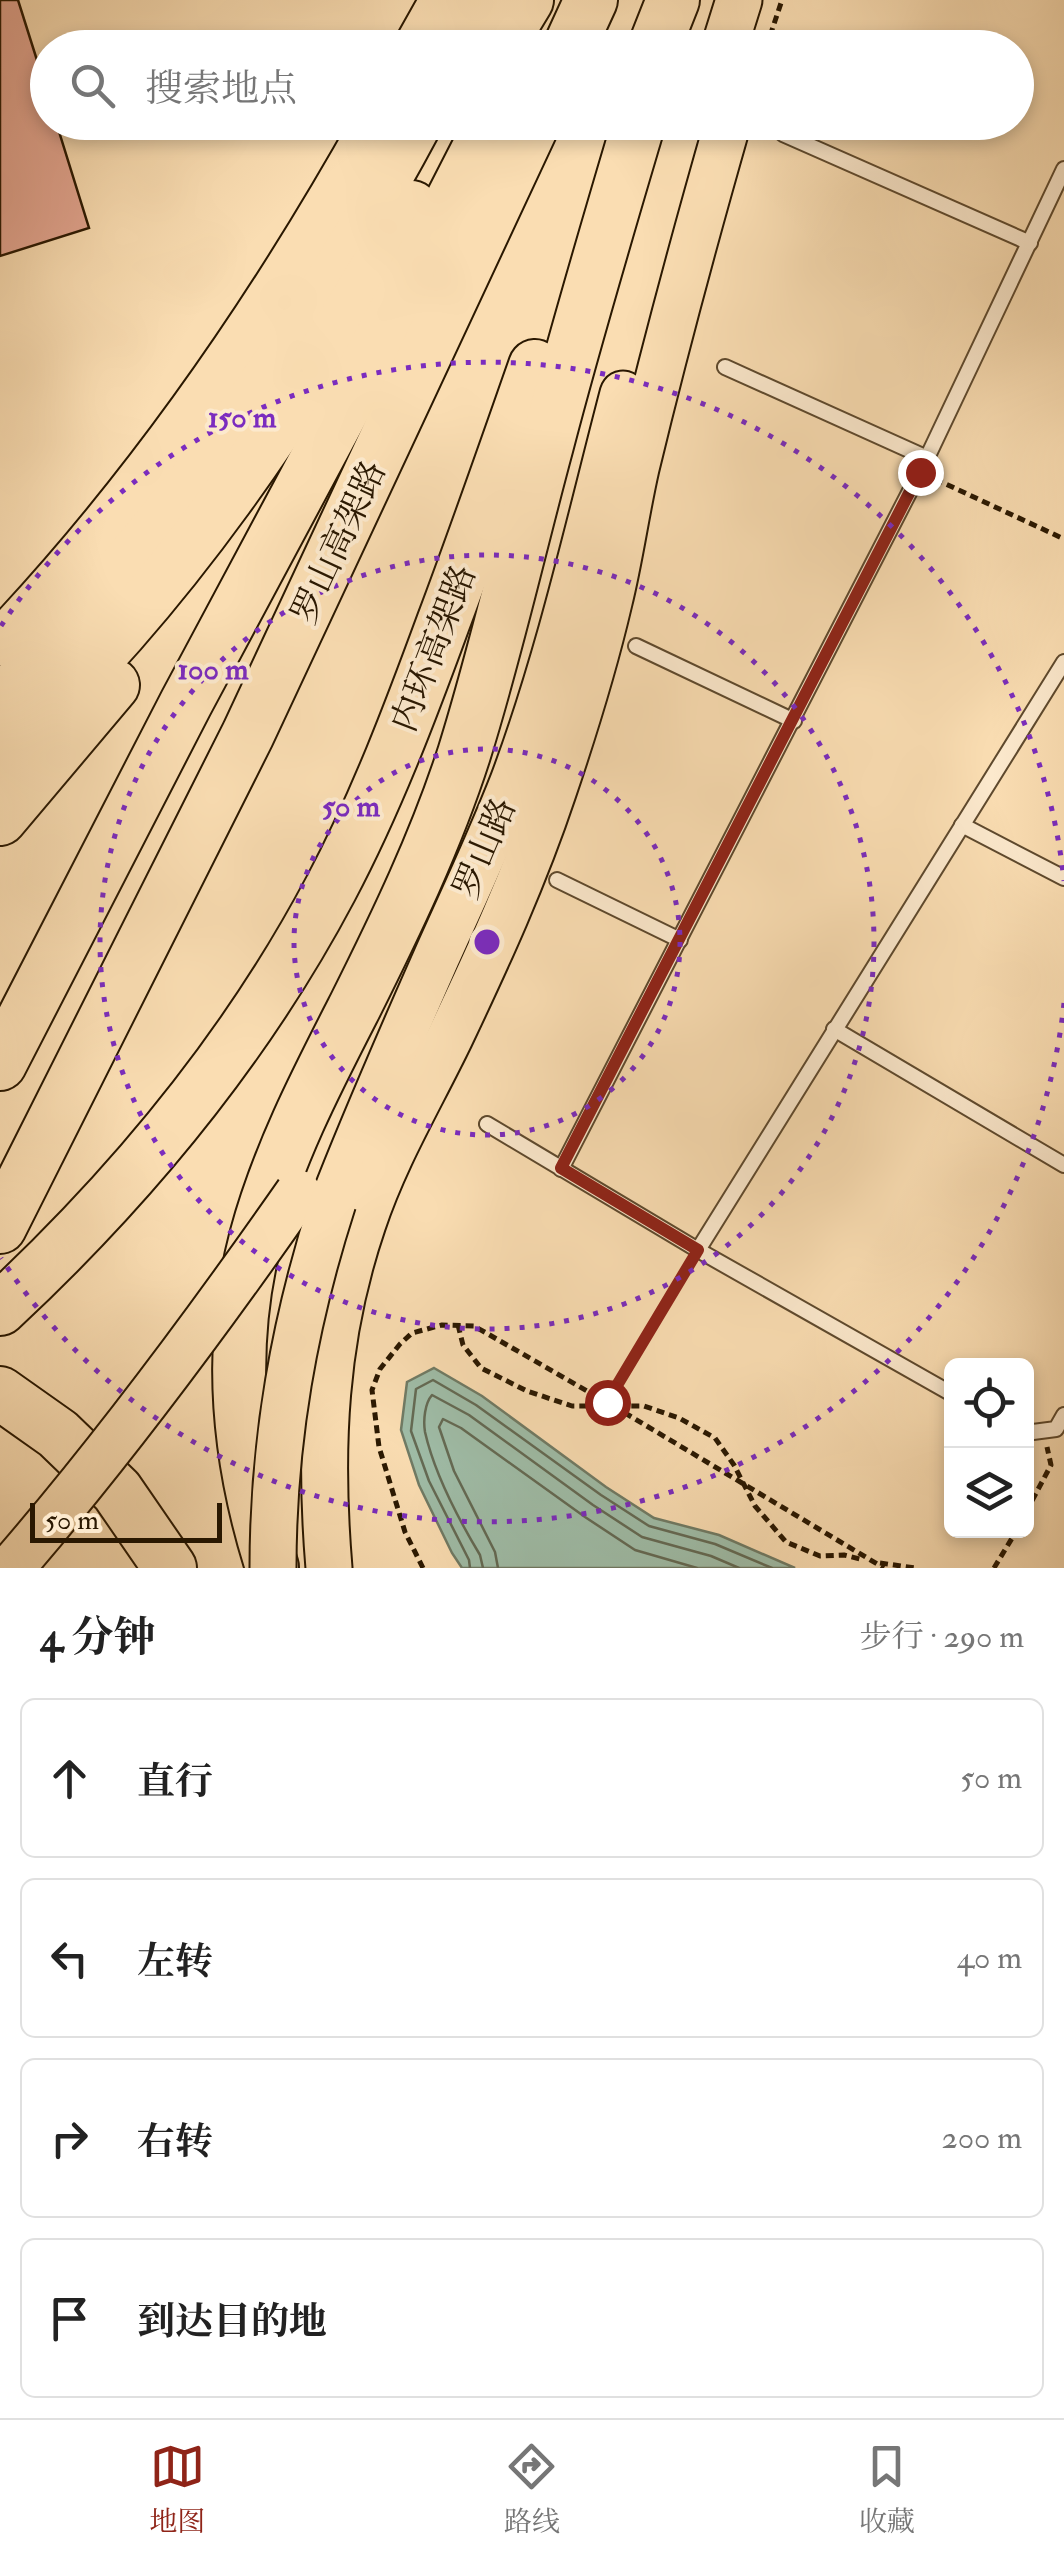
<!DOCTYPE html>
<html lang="zh">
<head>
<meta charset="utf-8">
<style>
	:root { --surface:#fff; --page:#f2f2f2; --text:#222; --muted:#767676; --line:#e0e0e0; --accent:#8f2418 }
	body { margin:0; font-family:"IM FELL Double Pica","Noto Serif SC",serif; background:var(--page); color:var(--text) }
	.controls { position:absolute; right:30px; bottom:30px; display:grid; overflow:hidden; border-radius:15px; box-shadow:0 5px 15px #0003 }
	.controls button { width:90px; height:90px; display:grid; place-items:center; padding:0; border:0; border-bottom:2px solid var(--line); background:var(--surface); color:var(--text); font:50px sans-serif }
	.scale { position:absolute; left:30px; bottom:25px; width:192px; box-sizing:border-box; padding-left:10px; border:5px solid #2a1801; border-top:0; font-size:28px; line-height:35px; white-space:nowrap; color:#2a1801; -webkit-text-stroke:8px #fce9cd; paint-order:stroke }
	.stop { position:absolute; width:30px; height:30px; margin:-22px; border:8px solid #8f2418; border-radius:50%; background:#fff }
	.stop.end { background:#8f2418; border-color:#fff; box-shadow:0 2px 10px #0008 }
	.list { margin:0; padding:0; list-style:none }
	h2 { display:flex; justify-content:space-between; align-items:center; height:130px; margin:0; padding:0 40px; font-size:42px }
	h2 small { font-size:32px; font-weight:400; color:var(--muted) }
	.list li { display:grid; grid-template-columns:65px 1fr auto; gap:30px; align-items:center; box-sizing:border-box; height:160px; margin:0 20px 20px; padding:0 20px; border:2px solid var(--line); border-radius:15px }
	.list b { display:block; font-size:38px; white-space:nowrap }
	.list em { font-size:32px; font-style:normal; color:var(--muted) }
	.icon { flex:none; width:55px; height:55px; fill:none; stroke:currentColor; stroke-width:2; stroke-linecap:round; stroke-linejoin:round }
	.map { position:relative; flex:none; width:1064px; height:1568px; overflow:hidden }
	.search { position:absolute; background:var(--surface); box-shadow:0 5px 15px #0003; left:30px; right:30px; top:30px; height:110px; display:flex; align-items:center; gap:25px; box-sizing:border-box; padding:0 35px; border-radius:55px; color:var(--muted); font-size:38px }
	.sheet { height:850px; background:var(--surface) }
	nav { display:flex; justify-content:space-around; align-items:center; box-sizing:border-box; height:140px; border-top:2px solid var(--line); background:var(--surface); font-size:28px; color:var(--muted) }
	nav a { display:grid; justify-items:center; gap:5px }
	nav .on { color:var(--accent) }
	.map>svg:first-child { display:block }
	.water { fill:#9fbda8; stroke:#707b65; stroke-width:2.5 }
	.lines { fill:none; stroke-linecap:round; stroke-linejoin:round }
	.shore { stroke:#646a54; stroke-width:2.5 }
	.building { fill:#e3a590; stroke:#2a1801; stroke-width:2.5 }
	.lane-casing { stroke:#5e492d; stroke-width:18 }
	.primary-casing { stroke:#2a1801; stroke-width:49 }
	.highway-casing { stroke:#2a1801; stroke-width:56 }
	.path { stroke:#2a1801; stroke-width:5; stroke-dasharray:8 5; stroke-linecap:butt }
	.lane { stroke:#fce9cd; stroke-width:14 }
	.primary { stroke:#faddb2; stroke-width:45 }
	.highway { stroke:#faddb2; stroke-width:52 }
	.primary-bridge-casing { stroke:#2a1801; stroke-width:49; stroke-linecap:butt }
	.primary-bridge { stroke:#faddb2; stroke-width:45 }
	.route { stroke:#8f2418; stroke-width:12 }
	.ring { fill:none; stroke:#7b2cbf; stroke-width:5; stroke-dasharray:5 10 }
	.labels { text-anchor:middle; stroke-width:8; stroke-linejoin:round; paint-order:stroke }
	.street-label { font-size:35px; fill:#2a1801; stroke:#fce9cd }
	.centre { fill:#7b2cbf; stroke:#fce9cd; stroke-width:5 }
	.ring-label { font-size:30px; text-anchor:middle; font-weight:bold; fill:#7b2cbf; stroke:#fce9cd; stroke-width:8; stroke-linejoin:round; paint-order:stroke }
</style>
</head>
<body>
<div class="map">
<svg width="1064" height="1568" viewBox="0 0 1064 1568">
	<rect width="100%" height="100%" fill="#faddb2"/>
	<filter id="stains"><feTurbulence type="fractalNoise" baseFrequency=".002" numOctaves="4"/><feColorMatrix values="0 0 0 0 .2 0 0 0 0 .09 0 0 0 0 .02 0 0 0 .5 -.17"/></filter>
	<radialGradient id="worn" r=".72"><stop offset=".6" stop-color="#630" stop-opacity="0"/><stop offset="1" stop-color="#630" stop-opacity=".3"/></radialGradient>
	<path class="water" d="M434,1368L482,1396L606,1487L654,1518L719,1535L795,1568H462L452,1553L419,1485L401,1430L407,1382Z"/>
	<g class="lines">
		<g class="shore">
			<path d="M470,1568L469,1560L429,1481L411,1431L416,1389L433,1380L476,1405L601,1495L649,1526L715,1544L772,1568"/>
			<path d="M483,1568L480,1555C459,1520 434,1472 425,1432C423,1420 425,1403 432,1395L469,1415L593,1505L642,1537L711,1556L739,1568"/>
			<path d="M498,1568L495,1552L454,1471L439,1427L443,1419L461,1428L585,1517L635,1550L697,1568"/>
		</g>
	</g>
	<path class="building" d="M0,0H18L48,95V122H56L89,228L0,256Z"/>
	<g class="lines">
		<defs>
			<g id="lane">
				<path d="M783,134L1030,243"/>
				<path d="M725,367L927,458"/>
				<path d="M636,646L794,721"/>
				<path d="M962,825L1064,878"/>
				<path d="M557,880L680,940"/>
				<path d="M834,1029L1064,1165"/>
				<path d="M487,1124L698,1250L952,1394"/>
				<path d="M561,1169L927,458L1064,169"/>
				<path d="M698,1250L1064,662"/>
				<path d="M1026,1429L1033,1432L1056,1429L1064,1415"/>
			</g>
			<g id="primary">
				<path d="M416,48L443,0"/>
				<path d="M460,48L485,0"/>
				<path d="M724,48L739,0"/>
				<path d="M0,643C148,487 270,310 375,122"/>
				<path d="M0,698C169,530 308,332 420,122"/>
				<path d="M333,1202C365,1119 401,1038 437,956C463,898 490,841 513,782C560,656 589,524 623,394"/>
				<path d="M329,1568C319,1449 324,1337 363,1223C385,1157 420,1099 450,1037C488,957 525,876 553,792C574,730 594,666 609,602C620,558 626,512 636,468C664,352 695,237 728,122"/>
			</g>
			<g id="highway">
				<path d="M498,48L527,0"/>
				<path d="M569,48L591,0"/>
				<path d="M654,48L673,0"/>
				<path d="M0,754C169,603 300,403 412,207"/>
				<path d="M0,819L113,685"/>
				<path d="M0,1064L186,703L385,331L492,122"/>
				<path d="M0,1227L248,734L534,122"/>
				<path d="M0,1309C131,1187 247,1047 331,888C376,803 410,713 443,623C475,538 505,452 535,366"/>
				<path d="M0,1393L58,1434L117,1491L170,1568"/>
				<path d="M272,1567C237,1458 227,1348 256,1237C278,1155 317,1080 355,1006C396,924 436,841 464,754C496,652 519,548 547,445C575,337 607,230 639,122"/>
			</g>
		</defs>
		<use href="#lane" class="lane-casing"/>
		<use href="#primary" class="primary-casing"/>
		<use href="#highway" class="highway-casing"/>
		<g class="path">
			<path d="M766,48L782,0"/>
			<path d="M935,479L1064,539"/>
			<path d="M458,1325L463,1345L481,1368L527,1391L572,1406H644L679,1418L715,1438L734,1465L755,1506L786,1542L820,1556L844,1555L864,1560"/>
			<path d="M607,1401L689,1265"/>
			<path d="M1026,1512L1051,1465L1047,1447"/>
			<path d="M880,1563L915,1568"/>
			<path d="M423,1568L405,1532L379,1447L372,1390L380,1369L400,1344L412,1333L442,1325L474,1326L615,1407L884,1568"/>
			<path d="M994,1568L1017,1530"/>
		</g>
		<use href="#lane" class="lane"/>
		<use href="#primary" class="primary"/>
		<use href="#highway" class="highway"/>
		<defs>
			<g id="primary-bridge">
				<path d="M11,1568C114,1449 208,1322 298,1193"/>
				<path d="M273,1568C273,1441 294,1323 333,1202"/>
			</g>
		</defs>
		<use href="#primary-bridge" class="primary-bridge-casing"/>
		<use href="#primary-bridge" class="primary-bridge"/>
	</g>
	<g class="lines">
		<path class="route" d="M607,1402L698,1250L561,1168L920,472"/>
	</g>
	<g class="ring">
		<circle cx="487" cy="942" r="193"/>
		<circle cx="487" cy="942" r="387"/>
		<path d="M1064 1003A580 580 0 0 1 1 1258M1 626A580 580 0 0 1 1064 881"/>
	</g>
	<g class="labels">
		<g class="street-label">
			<text transform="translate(338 542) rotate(-65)" y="12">罗山高架路</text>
			<text transform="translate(433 648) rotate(-69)" y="12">内环高架路</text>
			<text transform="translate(484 848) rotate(-67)" y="12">罗山路</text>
		</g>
	</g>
	<circle cx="487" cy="942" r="15" class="centre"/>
	<g class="ring-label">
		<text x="242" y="427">150 m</text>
		<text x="213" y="679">100 m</text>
		<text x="351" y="816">50 m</text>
	</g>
	<rect width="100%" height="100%" filter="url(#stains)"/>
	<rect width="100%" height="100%" fill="url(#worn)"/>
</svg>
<div class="controls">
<button><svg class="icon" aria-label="locate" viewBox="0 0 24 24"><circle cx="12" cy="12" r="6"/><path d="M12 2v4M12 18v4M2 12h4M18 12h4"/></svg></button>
<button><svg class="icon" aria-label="layers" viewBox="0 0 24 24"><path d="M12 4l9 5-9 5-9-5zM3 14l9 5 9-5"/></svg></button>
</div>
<div class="scale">50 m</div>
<div class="stop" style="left:607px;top:1402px"></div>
<div class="stop end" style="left:920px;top:472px"></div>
<div class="search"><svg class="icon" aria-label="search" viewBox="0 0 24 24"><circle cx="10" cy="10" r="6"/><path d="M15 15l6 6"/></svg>搜索地点</div>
</div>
<section class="sheet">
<h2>4 分钟<small>步行 · 290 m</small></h2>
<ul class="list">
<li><svg class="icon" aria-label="ahead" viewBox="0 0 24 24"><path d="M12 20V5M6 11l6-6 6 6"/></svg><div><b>直行</b></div><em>50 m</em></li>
<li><svg class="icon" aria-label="left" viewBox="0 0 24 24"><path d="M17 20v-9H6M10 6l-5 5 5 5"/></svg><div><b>左转</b></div><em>40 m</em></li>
<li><svg class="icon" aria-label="right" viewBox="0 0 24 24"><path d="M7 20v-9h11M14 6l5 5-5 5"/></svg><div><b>右转</b></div><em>200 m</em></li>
<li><svg class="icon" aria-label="arrive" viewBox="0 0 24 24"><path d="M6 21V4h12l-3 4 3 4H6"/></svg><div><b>到达目的地</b></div></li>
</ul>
</section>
<nav>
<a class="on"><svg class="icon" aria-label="map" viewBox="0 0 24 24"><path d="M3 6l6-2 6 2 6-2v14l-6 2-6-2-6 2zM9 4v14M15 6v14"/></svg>地图</a>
<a><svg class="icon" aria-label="directions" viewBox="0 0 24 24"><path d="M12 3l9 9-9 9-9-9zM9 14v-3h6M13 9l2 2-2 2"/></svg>路线</a>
<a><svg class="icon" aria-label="saved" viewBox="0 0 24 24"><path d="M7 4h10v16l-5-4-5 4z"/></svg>收藏</a>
</nav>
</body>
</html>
